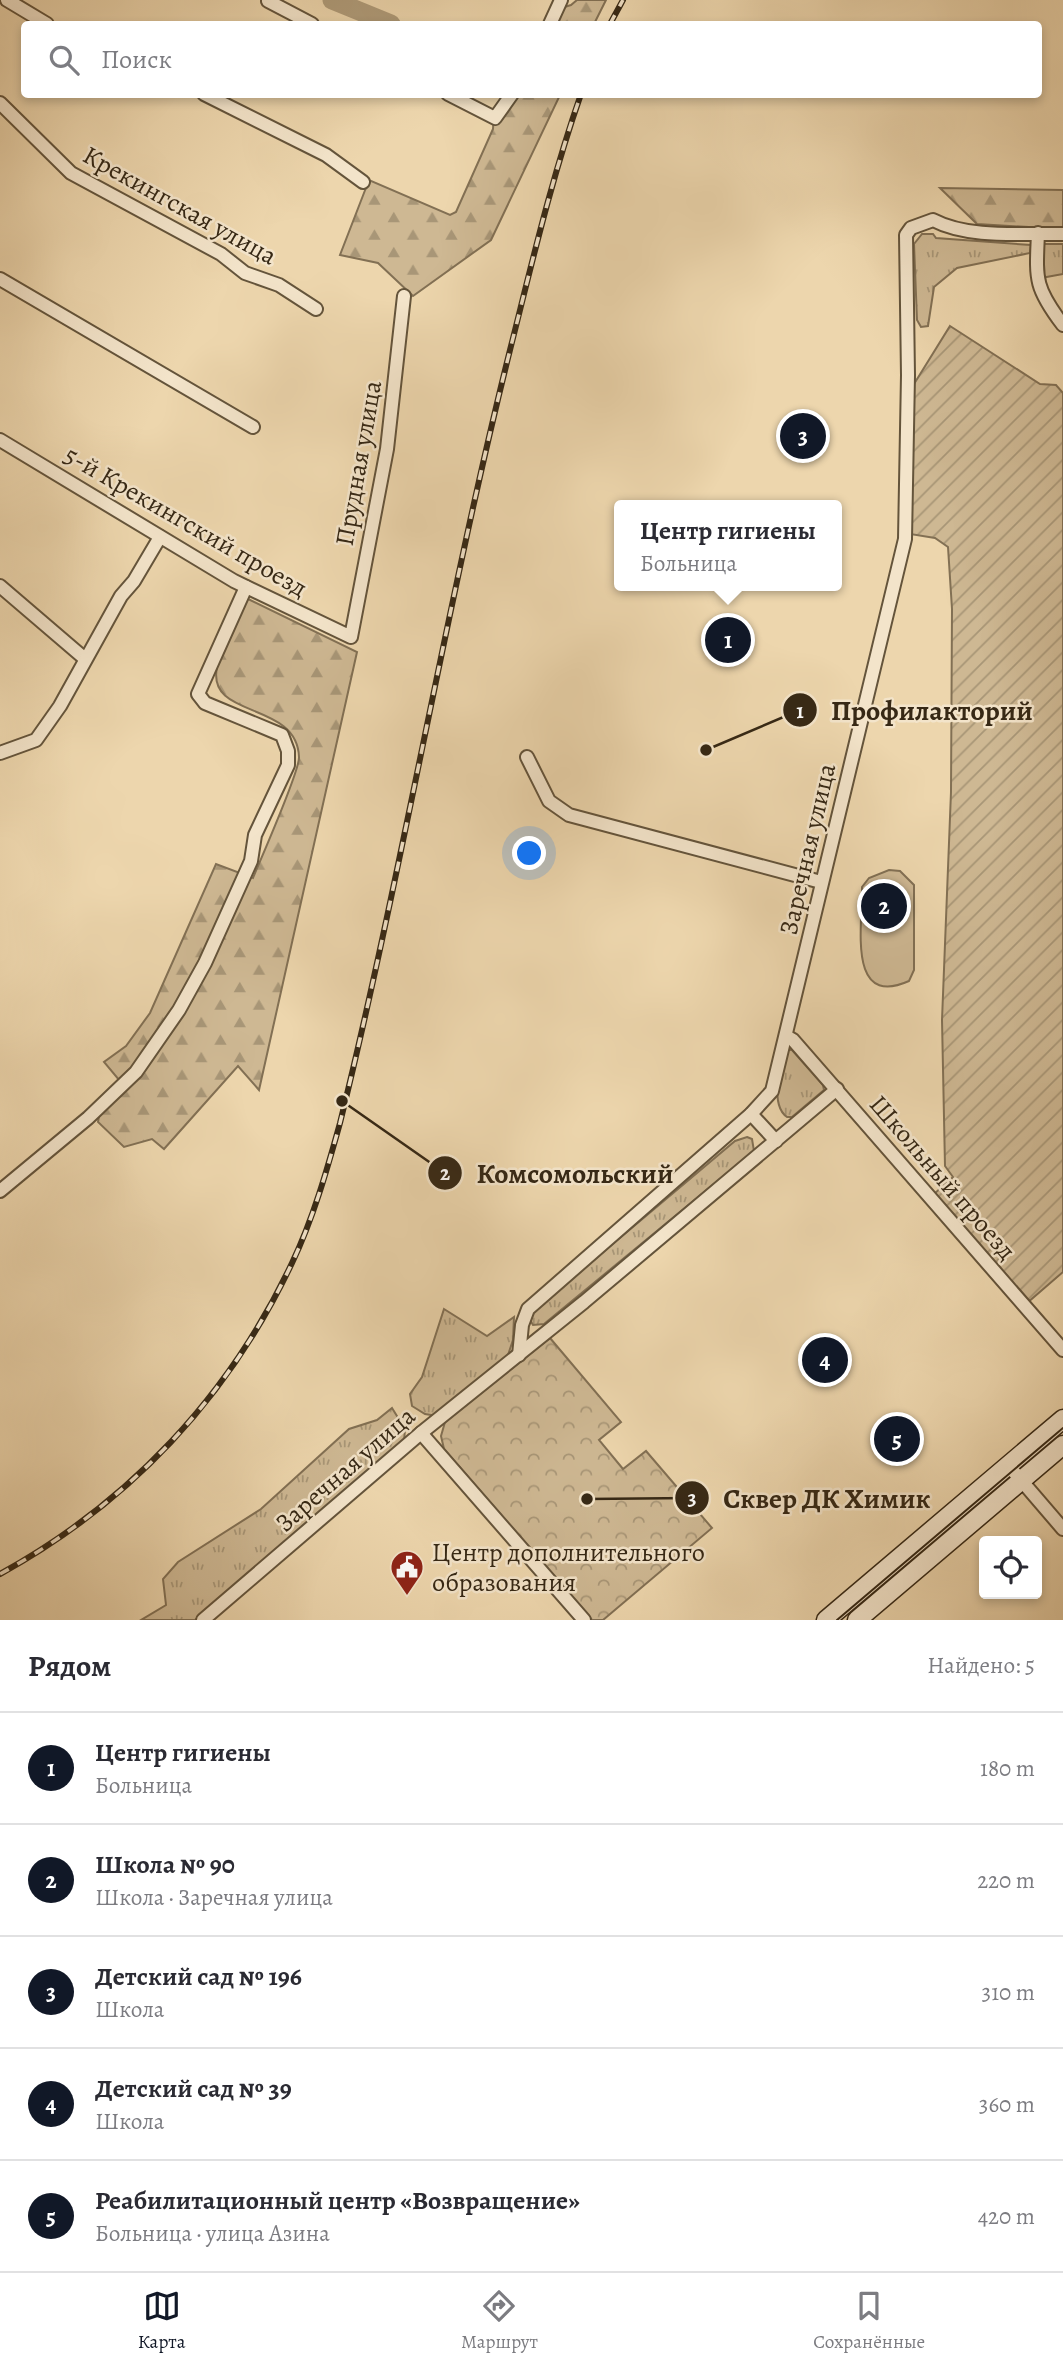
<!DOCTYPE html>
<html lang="ru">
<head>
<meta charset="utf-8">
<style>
	:root { --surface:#fff; --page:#f2f2f3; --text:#2b2b33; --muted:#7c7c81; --line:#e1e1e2; --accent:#111827 }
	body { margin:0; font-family:Alegreya,serif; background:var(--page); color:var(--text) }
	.controls { position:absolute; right:21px; bottom:21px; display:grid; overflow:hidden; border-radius:7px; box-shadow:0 4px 10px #0003 }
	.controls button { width:63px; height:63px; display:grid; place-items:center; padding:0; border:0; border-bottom:2px solid var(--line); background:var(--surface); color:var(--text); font:35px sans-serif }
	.you { position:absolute; left:530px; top:854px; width:24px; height:24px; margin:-18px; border:5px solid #fff; border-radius:50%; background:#1a73e8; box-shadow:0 0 0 10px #1a73e833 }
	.badge { display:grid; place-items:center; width:46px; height:46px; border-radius:50%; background:var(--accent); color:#fff; font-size:23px; font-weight:700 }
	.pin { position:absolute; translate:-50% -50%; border:4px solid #fff; box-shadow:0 2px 7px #0006 }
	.popup { position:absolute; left:614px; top:500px; width:228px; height:91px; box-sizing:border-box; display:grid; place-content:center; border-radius:7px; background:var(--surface); filter:drop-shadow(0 2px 5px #0005); font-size:23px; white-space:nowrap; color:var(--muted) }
	.popup b { font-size:26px; color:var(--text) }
	.popup::after { content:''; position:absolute; left:50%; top:100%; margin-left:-14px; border:14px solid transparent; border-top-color:var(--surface) }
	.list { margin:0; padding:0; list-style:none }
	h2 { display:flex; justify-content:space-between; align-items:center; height:91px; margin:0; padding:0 28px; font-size:30px }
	h2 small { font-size:23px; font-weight:400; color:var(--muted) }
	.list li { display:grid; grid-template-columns:46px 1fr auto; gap:21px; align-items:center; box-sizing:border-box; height:112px; padding:0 28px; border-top:2px solid var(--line) }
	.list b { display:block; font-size:26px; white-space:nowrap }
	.list p { margin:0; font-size:23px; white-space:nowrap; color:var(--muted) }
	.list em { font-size:23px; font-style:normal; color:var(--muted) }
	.icon { flex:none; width:38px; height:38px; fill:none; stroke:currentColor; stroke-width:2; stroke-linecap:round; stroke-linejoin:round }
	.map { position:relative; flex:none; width:1063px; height:1620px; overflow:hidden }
	.search { position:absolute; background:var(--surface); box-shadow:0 4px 10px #0003; left:21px; right:21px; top:21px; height:77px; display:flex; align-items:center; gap:18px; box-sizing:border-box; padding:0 24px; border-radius:7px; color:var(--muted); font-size:26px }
	.sheet { height:651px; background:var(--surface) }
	nav { display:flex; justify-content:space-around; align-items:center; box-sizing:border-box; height:98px; border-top:2px solid var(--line); background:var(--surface); font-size:19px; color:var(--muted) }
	nav a { display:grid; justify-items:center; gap:4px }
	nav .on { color:var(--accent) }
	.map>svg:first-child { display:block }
	.grass { fill:url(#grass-tufts); stroke:#827054; stroke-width:2 }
	.forest { fill:url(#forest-firs); stroke:#827054; stroke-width:2 }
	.park { fill:url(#park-crowns); stroke:#827054; stroke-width:2 }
	.garden { fill:url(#garden-furrows); stroke:#827054; stroke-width:2 }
	.pitch { fill:#ceb893; stroke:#827054; stroke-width:2 }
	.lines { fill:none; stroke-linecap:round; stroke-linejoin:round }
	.river { stroke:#af9b79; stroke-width:19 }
	.minor-casing { stroke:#64543b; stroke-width:16 }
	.secondary-casing { stroke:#362815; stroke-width:21 }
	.minor { stroke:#f3e4ca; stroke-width:12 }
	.secondary { stroke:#f3e4ca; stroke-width:18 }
	.tram { stroke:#362815; stroke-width:2 }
	.rail-casing { stroke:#362815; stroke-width:6 }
	.rail { stroke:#f3e4ca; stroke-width:3.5; stroke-dasharray:10; stroke-linecap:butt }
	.labels { text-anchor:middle; stroke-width:5; stroke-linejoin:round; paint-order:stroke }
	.street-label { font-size:26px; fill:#362815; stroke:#f3e4ca }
	.poi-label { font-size:26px; fill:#362815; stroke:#f3e4ca; text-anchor:start }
	.leader { fill:none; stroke:#362815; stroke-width:2.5 }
	.callout-dot { fill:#362815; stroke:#f3e4ca; stroke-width:2.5 }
	.mark-label { font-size:21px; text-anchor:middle; font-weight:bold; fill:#fff }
	.callout-label { font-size:28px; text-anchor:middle; font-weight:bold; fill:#362815; stroke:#f3e4ca; stroke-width:5; stroke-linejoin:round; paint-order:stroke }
</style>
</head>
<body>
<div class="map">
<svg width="1063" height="1620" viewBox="0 0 1063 1620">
	<defs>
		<pattern id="grass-tufts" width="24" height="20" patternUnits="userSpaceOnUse" patternTransform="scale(1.75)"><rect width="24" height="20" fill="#ceb893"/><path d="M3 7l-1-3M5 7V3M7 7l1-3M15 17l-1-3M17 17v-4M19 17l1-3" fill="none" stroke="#a89677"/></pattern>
		<pattern id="forest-firs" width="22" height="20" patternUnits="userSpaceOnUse" patternTransform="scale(1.75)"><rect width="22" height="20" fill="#ceb893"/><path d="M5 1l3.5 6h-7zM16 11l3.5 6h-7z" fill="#a89677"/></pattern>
		<pattern id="park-crowns" width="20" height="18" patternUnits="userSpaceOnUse" patternTransform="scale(1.75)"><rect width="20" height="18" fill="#ceb893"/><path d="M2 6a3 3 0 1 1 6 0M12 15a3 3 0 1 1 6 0" fill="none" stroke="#a89677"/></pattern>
		<pattern id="garden-furrows" width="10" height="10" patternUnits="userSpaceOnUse" patternTransform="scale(1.75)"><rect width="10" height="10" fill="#ceb893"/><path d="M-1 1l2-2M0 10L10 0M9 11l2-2" fill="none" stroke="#a89677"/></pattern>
	</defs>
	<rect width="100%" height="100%" fill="#edd6ad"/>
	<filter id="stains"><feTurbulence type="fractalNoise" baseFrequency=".00286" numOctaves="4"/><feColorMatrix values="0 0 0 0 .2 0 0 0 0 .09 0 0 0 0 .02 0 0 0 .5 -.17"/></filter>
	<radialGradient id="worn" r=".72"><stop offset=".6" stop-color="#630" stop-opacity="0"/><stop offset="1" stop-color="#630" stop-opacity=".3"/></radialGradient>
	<g class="grass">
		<path d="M922,234H933L936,238L1031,245L1030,253L957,268L934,287L928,326L921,327L917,320L914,244Z"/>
		<path d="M1044,244H1063V274L1041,278Z"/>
		<path d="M788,1050H792L823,1085L824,1090L792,1117H787C770,1105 779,1066 788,1050Z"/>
		<path d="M747,1137L752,1139L754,1151L544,1324L533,1325L530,1320L533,1311L735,1141Z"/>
		<path d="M444,1309L487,1336L514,1317L513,1340L508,1355L437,1416L425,1414L412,1406L410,1394L422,1377Z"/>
		<path d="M392,1408L405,1429L404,1442L195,1620H141L166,1605L163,1579L178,1562L261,1509L349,1429L377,1420Z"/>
	</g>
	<g class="forest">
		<path d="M577,0H606L594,24H544L551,11L571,5Z"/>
		<path d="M505,95H560L491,240L413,296L378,263L340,255L369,180L450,215L456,212L493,129L494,112Z"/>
		<path d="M940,188L1063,190V229L977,224Z"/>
		<path d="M246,598L357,652L259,1090L238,1066L164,1149L152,1139L124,1147L98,1122L99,1116L125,1087L104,1062L126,1046L150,1013L216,864L253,878C261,858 300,771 299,757C297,700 206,720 217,667C221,644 237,619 246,598Z"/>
	</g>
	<path class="park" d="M550,1338L621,1422L599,1440L623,1469L646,1451L712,1528L603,1620H592L444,1449L441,1436L445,1422Z"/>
	<path class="garden" d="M950,326L1040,384L1056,385L1063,393V1272L1027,1303L934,1194L953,1177L945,1166L942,1020L951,792L952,609L948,547L935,538L910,534L914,384Z"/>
	<path class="pitch" d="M889,870L900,871L914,885V970L909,981C846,1009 863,923 862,887L869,878Z"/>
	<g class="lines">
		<path class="river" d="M332,0L391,24"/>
		<defs>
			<g id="minor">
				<path d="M7,0L47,24"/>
				<path d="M268,1L312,24"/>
				<path d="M550,24L561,0"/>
				<path d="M204,94L326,155L363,182"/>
				<path d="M448,94L495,118L512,94"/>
				<path d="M0,103L71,173L221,254L245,273L279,285L316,309"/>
				<path d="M1038,233C1036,279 1034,287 1063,325"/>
				<path d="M0,279L253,427"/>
				<path d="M0,440L234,581L351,637L387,449L404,296"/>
				<path d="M0,586L84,658"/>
				<path d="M0,753L36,740L60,706L121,596L134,581L160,537"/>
				<path d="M527,757L549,801L569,815L821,882"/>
				<path d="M786,1036L793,1040L1063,1350"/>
				<path d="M751,1114L776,1141"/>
				<path d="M0,1191L88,1118L136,1072L179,1010L205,963L251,861L255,835L288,765V751L282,735L205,703L198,694L246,587"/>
				<path d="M519,1355L522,1325L528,1309L751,1114L772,1091L905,539L908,375L906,235L911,228L933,220C969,239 1023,233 1063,234"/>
				<path d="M421,1433L584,1620"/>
				<path d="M1008,1465L1063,1529"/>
				<path d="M203,1620L421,1433L584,1302L837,1089"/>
			</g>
			<g id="secondary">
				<path d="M826,1620L1063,1419"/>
				<path d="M857,1620L1063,1445"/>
			</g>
		</defs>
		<use href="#minor" class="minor-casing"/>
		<use href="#secondary" class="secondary-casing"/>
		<use href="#minor" class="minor"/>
		<use href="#secondary" class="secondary"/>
		<path class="tram" d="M837,1620L1063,1428"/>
		<defs>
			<g id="rail">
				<path d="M610,24L623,0"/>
				<path d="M0,1574C129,1503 229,1397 292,1263C313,1219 327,1170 340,1123C403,867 446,606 510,350C532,263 551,180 581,94"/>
			</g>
		</defs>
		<use href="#rail" class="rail-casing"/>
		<use href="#rail" class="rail"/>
	</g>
	<defs>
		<symbol id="civic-pin" viewBox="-11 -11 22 30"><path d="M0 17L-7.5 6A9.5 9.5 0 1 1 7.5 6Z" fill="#8f2418" stroke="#f3e4ca"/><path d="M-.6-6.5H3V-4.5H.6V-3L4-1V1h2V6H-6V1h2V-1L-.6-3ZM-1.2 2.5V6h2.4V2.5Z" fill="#fff"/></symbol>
	</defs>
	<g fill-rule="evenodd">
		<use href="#civic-pin" x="388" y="1548" width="38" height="52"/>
	</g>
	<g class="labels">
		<g class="street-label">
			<text transform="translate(180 205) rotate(29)" y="9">Крекингская улица</text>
			<text transform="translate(358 463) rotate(-80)" y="9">Прудная улица</text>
			<text transform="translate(186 521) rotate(30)" y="9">5-й Крекингский проезд</text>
			<text transform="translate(807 849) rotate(-77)" y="9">Заречная улица</text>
			<text transform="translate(943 1177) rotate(49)" y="9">Школьный проезд</text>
			<text transform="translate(345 1469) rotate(-41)" y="9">Заречная улица</text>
		</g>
		<g class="poi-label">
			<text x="432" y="1561">Центр дополнительного<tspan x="432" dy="30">образования</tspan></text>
		</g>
	</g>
	<path class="leader" d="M706 750L800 710M342 1101L445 1173M587 1499L692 1498"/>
	<g class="callout-dot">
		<circle cx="706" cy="750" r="7"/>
		<circle cx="342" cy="1101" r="7"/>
		<circle cx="587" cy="1499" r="7"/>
		<circle cx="800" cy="710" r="18"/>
		<circle cx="445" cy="1173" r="18"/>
		<circle cx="692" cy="1498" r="18"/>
	</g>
	<g class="mark-label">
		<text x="800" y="718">1</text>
		<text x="445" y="1180">2</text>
		<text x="692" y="1505">3</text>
	</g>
	<g class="callout-label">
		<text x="932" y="720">Профилакторий</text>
		<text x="575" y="1183">Комсомольский</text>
		<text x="827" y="1508">Сквер ДК Химик</text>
	</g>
	<rect width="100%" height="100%" filter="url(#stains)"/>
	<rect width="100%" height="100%" fill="url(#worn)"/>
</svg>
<div class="controls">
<button><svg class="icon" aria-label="locate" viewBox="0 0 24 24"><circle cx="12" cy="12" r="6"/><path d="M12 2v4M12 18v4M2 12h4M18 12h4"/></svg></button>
</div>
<div class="you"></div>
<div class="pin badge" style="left:728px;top:640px">1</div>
<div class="popup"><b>Центр гигиены</b>Больница</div>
<div class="pin badge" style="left:884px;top:906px">2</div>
<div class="pin badge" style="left:803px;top:436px">3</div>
<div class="pin badge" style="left:825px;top:1360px">4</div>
<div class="pin badge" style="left:897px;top:1439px">5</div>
<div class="search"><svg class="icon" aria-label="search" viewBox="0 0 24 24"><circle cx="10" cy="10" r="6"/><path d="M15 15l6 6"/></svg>Поиск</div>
</div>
<section class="sheet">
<h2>Рядом<small>Найдено: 5</small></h2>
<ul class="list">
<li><span class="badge">1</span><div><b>Центр гигиены</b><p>Больница</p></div><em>180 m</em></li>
<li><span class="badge">2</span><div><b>Школа № 90</b><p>Школа · Заречная улица</p></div><em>220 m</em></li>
<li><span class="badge">3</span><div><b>Детский сад № 196</b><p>Школа</p></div><em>310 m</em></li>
<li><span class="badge">4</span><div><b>Детский сад № 39</b><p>Школа</p></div><em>360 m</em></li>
<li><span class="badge">5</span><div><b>Реабилитационный центр «Возвращение»</b><p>Больница · улица Азина</p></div><em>420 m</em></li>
</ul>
</section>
<nav>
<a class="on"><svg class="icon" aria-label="map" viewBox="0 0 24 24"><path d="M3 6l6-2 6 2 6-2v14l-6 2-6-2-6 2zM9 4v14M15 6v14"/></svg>Карта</a>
<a><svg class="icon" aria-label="directions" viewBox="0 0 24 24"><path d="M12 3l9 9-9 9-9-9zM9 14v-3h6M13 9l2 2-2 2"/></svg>Маршрут</a>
<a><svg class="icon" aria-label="saved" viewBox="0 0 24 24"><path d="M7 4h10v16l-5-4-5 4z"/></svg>Сохранённые</a>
</nav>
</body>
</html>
